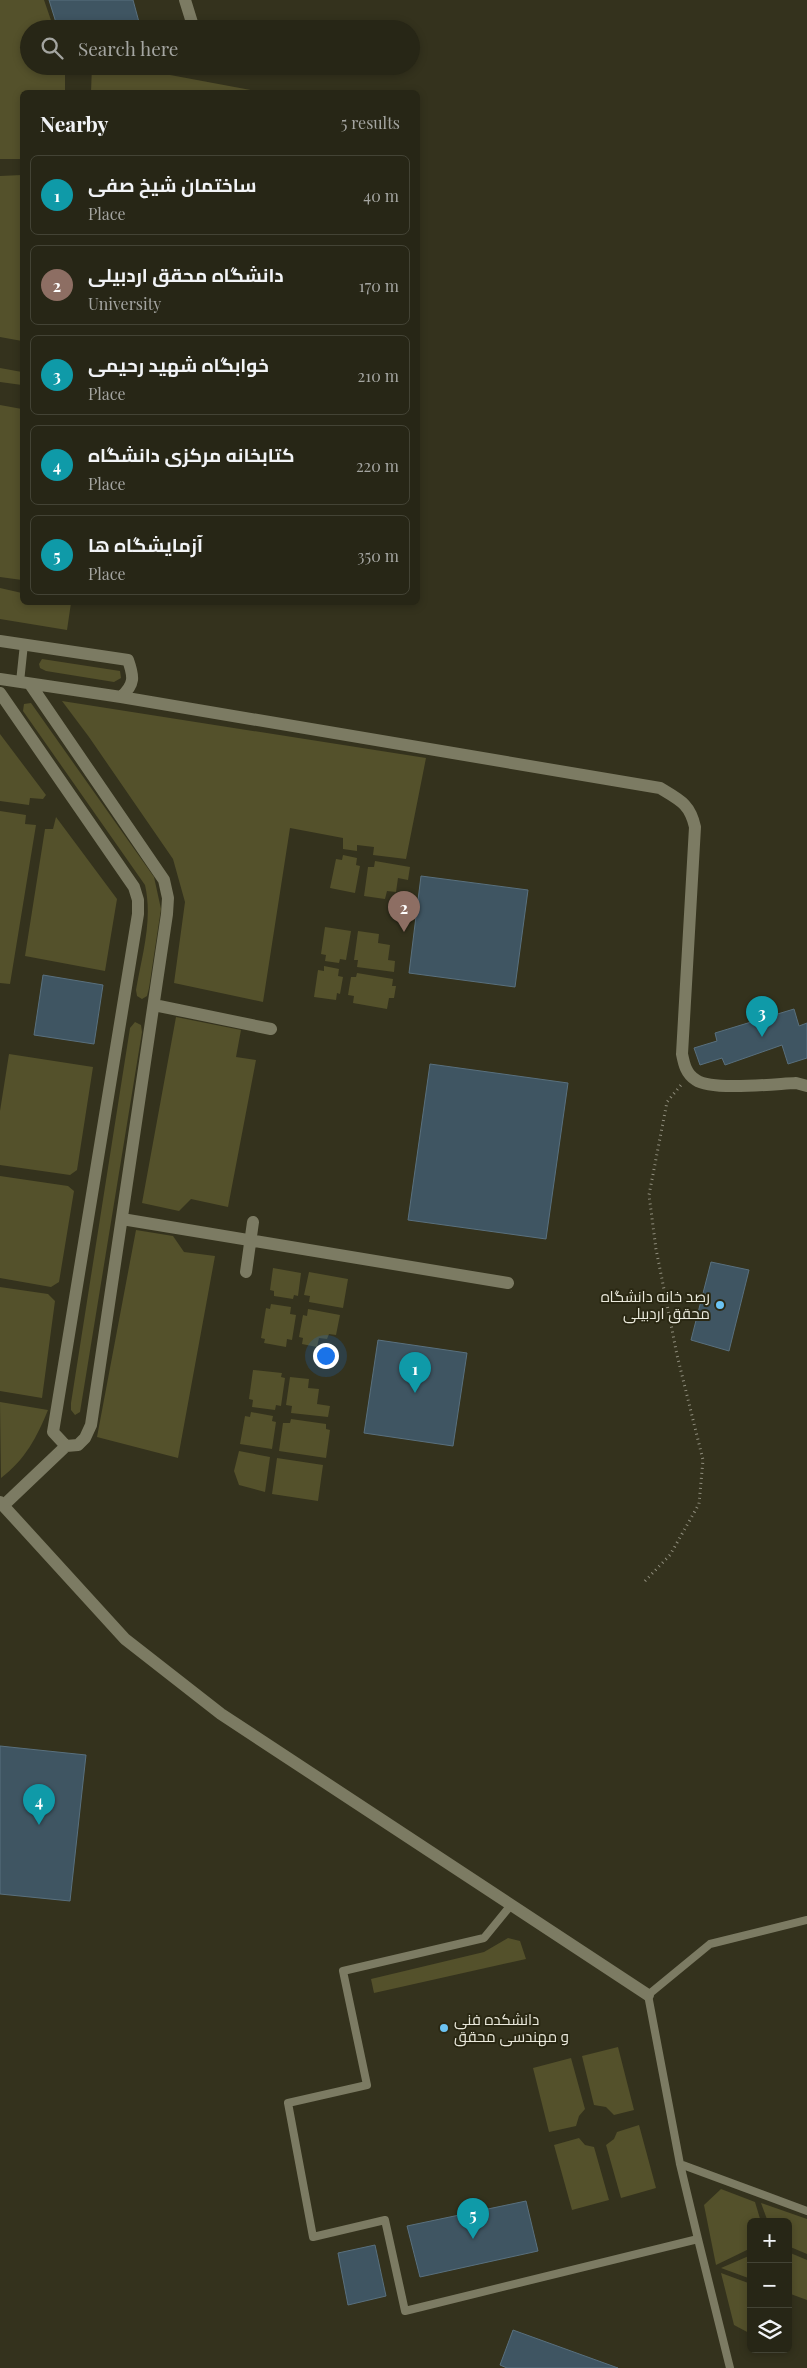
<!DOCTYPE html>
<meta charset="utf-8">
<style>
:root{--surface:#272616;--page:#333223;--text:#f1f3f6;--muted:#a4a5a1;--line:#434335;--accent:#0b8043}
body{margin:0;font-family:"Playfair Display",Cairo,serif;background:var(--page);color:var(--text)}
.controls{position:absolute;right:15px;bottom:15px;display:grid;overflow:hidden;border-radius:8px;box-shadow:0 2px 8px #0003}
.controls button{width:45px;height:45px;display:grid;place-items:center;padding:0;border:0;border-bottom:1px solid var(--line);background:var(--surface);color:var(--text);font:25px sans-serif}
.you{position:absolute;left:325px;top:1355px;width:18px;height:18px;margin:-12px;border:4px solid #fff;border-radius:50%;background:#1a73e8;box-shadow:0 0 0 8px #1a73e833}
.badge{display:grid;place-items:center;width:32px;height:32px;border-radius:50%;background:var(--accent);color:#fff;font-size:16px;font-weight:700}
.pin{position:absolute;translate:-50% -41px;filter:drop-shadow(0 1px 2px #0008)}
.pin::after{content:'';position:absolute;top:26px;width:18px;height:15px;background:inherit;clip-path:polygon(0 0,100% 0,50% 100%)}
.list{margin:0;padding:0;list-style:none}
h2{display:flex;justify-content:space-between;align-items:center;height:65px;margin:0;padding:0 20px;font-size:21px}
h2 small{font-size:16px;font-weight:400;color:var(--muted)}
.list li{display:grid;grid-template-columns:32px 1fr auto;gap:15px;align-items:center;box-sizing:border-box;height:80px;margin:0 10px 10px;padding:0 10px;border:1px solid var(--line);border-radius:8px}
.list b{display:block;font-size:19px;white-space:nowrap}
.list p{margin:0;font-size:16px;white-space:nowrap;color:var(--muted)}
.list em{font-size:16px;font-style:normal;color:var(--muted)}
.icon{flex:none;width:28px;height:28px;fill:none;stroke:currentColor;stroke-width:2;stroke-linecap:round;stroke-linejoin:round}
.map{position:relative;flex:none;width:807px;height:2368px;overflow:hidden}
.search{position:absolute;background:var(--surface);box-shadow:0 2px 8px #0003;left:20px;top:20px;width:400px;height:55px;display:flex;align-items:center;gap:12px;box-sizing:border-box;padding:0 18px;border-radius:28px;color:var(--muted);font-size:19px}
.panel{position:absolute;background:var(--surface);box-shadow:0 2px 8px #0003;left:20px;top:90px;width:400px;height:515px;border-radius:8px}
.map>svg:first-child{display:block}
.green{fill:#54512b}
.building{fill:#3f5562;stroke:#59707e}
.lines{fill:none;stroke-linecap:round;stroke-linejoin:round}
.path{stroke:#908e7d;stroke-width:3;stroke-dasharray:1 4;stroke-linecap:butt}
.lane{stroke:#7c7b63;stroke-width:8}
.street{stroke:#7c7b63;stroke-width:12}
.poi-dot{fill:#6cc3f2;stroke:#2a2813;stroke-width:2}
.labels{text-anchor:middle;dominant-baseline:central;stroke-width:4;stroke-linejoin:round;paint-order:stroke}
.poi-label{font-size:15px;fill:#ebeadd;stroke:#2a2813;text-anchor:end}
</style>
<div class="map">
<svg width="807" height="2368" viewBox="0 0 807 2368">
<rect width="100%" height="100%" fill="#34321d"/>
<path class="green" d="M0 0H44L54 29H29V66H65V92H22V159H0Z
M92 66H122L262 92H91Z
M22 175V341L0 337V176Z
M0 368 22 372V385L0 382Z
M0 405 22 409V580L0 577Z
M0 588 22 593V602L71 603 67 630 0 619Z
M42 659 120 671 121 678 114 682 46 671 40 668 39 664Z
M62 701 426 758 406 859 373 855 374 847 357 845V851L343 849V838L290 828 263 1002 174 983 185 902 173 859 89 737Z
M31 703 154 877 161 909 149 988 147 996 142 999 137 996 136 990C142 955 153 920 145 885L23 711 24 704Z
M0 734 46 795 43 799 30 798 29 805 0 801Z
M0 811 26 815 25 824 36 825 10 984 0 983Z
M56 817 117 899 105 971 25 956 45 829H53Z
M343 855 357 858 356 865 360 866 355 893 330 888 336 859 342 860Z
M375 861 410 867 408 880 398 878 396 892 387 891 385 899 364 896 368 867H374Z
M325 927 351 931 346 960 340 959 339 963 325 961 326 955 321 954Z
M358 931 379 934 378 943 390 945 388 960 395 961 394 972 357 967 358 960H354Z
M324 966 339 969 338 976 343 977 340 994 337 993 336 1000 314 997 318 970 324 971Z
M357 973 393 979 392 986H396L394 998H389L387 1009 353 1003 354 996 348 995 351 977H356Z
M176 1017 241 1030 236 1057 256 1060 228 1207 191 1199 179 1211 142 1203Z
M135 1022 141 1025 142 1032 80 1412 75 1415 71 1410V1403L130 1028Z
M9 1054 93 1067 77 1170 70 1175 0 1165V1111Z
M0 1176 68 1186 74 1191 59 1282 51 1287 0 1278Z
M136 1230 173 1236 184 1252 215 1256 178 1458 97 1437Z
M273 1268 301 1273 298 1296 294 1295 293 1299 274 1296V1291L270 1290Z
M309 1272 348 1279 343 1308 309 1302 310 1296 304 1295Z
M0 1287 48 1294 55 1301 42 1398 0 1391Z
M271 1304 291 1307 290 1314 296 1315 292 1340 287 1339 286 1347 264 1343 265 1339 261 1338 266 1308 270 1309Z
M308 1309 340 1315 336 1335 329 1334 327 1339 319 1338 317 1347 302 1344 303 1338 299 1337 303 1315 307 1316Z
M253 1370 282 1373 281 1377 285 1378 281 1406 276 1405 275 1410 252 1407 253 1400 249 1399Z
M290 1377 309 1379 308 1388 319 1389 317 1404 330 1406 328 1417 291 1413 292 1406 286 1405Z
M0 1402 48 1410C37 1437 25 1460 1 1478Z
M251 1412 273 1416 272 1421 276 1422 272 1449 240 1444 245 1416 250 1417Z
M291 1419 326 1424V1429L330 1430 326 1458 279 1451 283 1423H290Z
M239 1451 270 1457 265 1492 239 1485 234 1471Z
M277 1458 323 1465 318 1501 272 1494Z
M508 1938 520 1941 526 1959 374 1993 371 1979 484 1952Z
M618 2047 634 2110 614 2115 606 2107 594 2105 582 2056Z
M571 2058 585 2109 579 2116 576 2126 549 2132 533 2068Z
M639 2125 656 2188 621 2198 606 2145 614 2139 617 2132Z
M579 2138 585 2145 594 2147 609 2200 572 2210 554 2145Z
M721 2189 755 2202 761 2222H751V2248L716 2265 704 2205Z
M761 2203 807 2219V2254L788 2246V2222H768Z
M788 2252 807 2260V2300L788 2293Z
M751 2255V2279L721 2268Z
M721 2273 751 2284V2334L734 2325Z"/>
<path class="building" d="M49 0H133L139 22 115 29H58Z
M421 876 528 890 515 987 409 973Z
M43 975 103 985 94 1044 34 1035Z
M794 1009 799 1026 807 1023V1058L788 1064 782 1045 725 1065 722 1058 700 1065 694 1048 717 1041 715 1033Z
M430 1064 568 1083 546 1239 408 1220Z
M711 1262 749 1270 729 1351 691 1340Z
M378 1340 467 1353 453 1446 364 1433Z
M0 1746 86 1755 70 1901 0 1894Z
M526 2201 538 2251 420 2277 407 2226Z
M375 2245 386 2296 348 2305 338 2253Z
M513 2330 618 2368H507L500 2365Z"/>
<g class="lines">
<path class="path" d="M645 1581 670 1555 699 1504 703 1460 677 1355 656 1249 649 1195 667 1102 681 1085"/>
<path class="lane" d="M20 682 24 644
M511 1905 484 1938 343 1971 367 2085 288 2103 313 2237 385 2220 405 2311 698 2239 680 2164 648 1995 710 1944 807 1920
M680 2164 807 2211
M698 2239 730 2368"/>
<path class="street" d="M185 0 194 29
M207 66V68
M0 641 128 660C134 677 135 684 121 697
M0 679 121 697 660 788C680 800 690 804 695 827L682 1054C684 1064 686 1074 696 1080 712 1091 774 1084 796 1083L807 1086
M0 693 134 887 138 900V914L53 1432 66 1446 78 1445 85 1438 91 1425 167 914 168 898 164 880 30 684
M154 1005 271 1029
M122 1219 508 1283
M246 1272 253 1222
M0 1502 125 1639 221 1714 648 1995
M4 1505 66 1446"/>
</g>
<g class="poi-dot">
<circle cx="720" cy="1305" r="5"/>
<circle cx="444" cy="2028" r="5"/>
</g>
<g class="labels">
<g class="poi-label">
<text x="710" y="1296">رصد خانه دانشگاه<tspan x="710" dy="17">محقق اردبیلی</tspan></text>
<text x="454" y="2019" text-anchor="start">دانشکده فنی<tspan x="454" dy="17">و مهندسی محقق</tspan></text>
</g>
</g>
</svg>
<div class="controls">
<button>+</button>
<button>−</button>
<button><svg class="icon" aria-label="layers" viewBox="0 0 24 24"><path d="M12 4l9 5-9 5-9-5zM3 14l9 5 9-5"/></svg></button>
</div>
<div class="you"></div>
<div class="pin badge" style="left:415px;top:1393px;background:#0f9aa8">1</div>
<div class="pin badge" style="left:404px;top:932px;background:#8d6e63">2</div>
<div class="pin badge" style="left:762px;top:1037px;background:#0f9aa8">3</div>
<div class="pin badge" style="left:39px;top:1825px;background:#0f9aa8">4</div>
<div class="pin badge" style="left:473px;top:2239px;background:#0f9aa8">5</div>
<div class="search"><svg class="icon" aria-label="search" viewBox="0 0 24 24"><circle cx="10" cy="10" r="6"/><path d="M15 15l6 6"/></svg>Search here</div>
<section class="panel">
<h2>Nearby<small>5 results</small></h2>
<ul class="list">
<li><span class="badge" style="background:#0f9aa8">1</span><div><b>ساختمان شیخ صفی</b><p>Place</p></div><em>40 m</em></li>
<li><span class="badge" style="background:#8d6e63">2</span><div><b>دانشگاه محقق اردبیلی</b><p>University</p></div><em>170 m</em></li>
<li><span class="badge" style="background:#0f9aa8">3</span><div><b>خوابگاه شهید رحیمی</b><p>Place</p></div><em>210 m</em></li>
<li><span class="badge" style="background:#0f9aa8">4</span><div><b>کتابخانه مرکزی دانشگاه</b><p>Place</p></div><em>220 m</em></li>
<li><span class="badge" style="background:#0f9aa8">5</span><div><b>آزمایشگاه ها</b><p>Place</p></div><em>350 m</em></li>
</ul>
</section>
</div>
